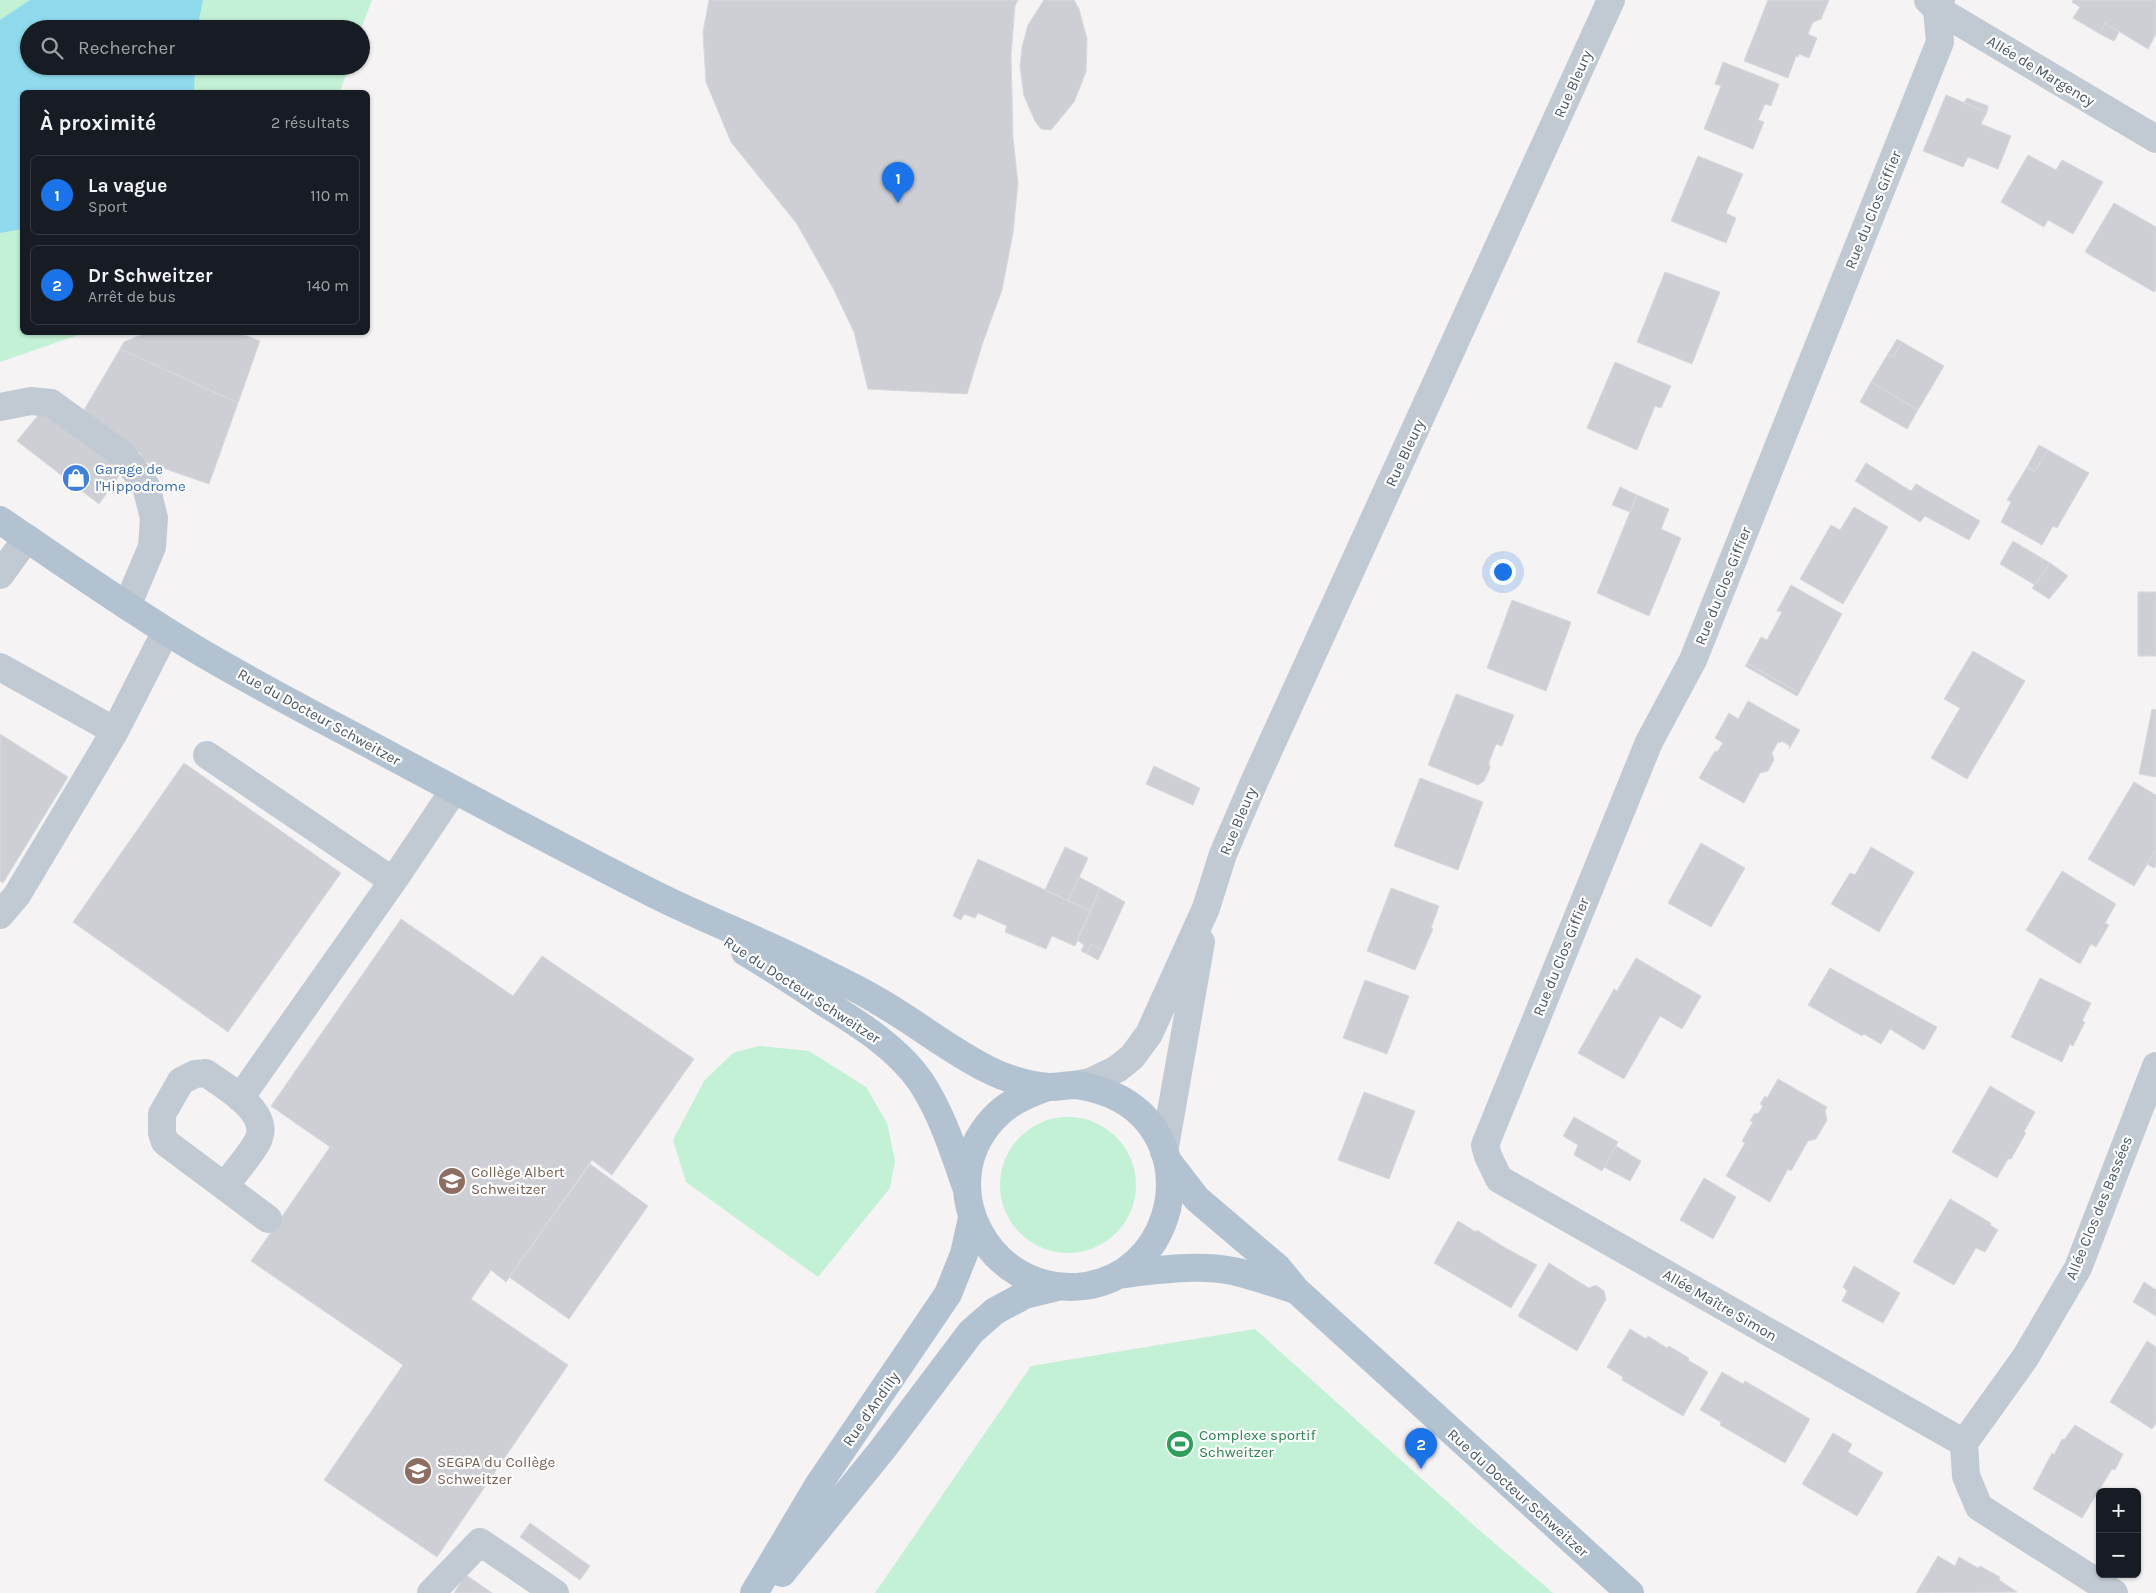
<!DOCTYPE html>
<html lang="fr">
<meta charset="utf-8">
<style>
:root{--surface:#171b24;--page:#242831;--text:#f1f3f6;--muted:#9ea1a6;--line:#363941;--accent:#1a73e8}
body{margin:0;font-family:Karla,sans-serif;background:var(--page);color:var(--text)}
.controls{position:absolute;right:15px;bottom:15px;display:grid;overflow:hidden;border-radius:8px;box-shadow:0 1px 4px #0004}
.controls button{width:45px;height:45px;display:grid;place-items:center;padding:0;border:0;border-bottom:1px solid var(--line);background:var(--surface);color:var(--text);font:25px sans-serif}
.you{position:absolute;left:1502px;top:571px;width:18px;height:18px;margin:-12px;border:4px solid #fff;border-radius:50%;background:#1a73e8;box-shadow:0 0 0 8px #1a73e833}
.badge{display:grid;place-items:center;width:32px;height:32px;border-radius:50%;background:var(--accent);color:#fff;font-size:16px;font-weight:700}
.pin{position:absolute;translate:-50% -41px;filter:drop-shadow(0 1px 2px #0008)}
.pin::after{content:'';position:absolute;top:26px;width:18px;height:15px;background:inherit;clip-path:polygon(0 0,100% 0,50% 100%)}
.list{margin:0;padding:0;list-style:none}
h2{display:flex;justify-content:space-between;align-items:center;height:65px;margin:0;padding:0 20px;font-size:21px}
h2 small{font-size:16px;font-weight:400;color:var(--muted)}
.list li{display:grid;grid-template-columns:32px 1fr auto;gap:15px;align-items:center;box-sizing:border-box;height:80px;margin:0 10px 10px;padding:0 10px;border:1px solid var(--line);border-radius:8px}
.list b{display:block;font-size:19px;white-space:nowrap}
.list p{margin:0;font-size:16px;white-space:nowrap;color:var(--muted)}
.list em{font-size:16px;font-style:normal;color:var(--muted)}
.icon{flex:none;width:28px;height:28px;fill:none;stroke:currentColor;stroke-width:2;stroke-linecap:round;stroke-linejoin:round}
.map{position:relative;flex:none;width:2156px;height:1593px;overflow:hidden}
.search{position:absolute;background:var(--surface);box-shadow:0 1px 4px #0004;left:20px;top:20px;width:350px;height:55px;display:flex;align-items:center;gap:12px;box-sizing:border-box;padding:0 18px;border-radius:28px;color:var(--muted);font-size:19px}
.panel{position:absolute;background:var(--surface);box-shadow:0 1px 4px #0004;left:20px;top:90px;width:350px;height:245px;border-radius:8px}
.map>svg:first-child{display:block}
.green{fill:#c3f1d5}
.water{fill:#90daee}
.building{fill:#cdcfd5;stroke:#d7d9de}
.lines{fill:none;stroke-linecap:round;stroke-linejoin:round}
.minor{stroke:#c1cad2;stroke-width:28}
.major{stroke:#b3c2d1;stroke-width:28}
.labels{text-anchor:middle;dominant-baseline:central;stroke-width:4.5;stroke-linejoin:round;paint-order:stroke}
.street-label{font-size:15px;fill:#4a5661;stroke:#fff}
.shop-label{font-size:15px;fill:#366cbe;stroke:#fff;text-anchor:start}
.education-label{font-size:15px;fill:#785e54;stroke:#fff;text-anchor:start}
.leisure-label{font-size:15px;fill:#27864d;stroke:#fff;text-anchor:start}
</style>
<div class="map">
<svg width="2156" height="1593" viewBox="0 0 2156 1593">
<rect width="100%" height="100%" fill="#f5f3f3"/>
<path class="green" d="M0 0H372L361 29H29V66H349L340 92H22V332L84 333 0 362Z
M759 1046 809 1051 866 1087 887 1123 895 1161 890 1188 818 1277 686 1182 673 1140 704 1081 733 1053Z
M1000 1185a68 68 0 1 1 136 0a68 68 0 1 1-136 0Z
M1255 1329 1471 1523 1553 1593H875L1031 1366Z"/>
<path class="water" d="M30 0H203L197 29H29V66H195L194 92H22V229L0 233V20Z"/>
<path class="building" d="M709 0H1018L1015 6 1011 55 1013 138 1018 183 1013 233 1002 290 983 342 967 394 868 389 854 332 833 288 797 224 731 142 706 82 703 32Z
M1044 0H1074L1079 9 1087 39 1086 72 1074 102 1051 130 1041 129 1035 121 1024 96 1020 67 1022 47 1028 25Z
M1768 0H1829L1821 19 1813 22 1808 34 1817 38 1809 58 1799 54 1798 57 1796 56 1788 78 1744 61Z
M2073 0H2156V34L2148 49 2105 23 2100 34 2073 18 2080 7 2072 2Z
M2105 23 2119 32 2114 41 2100 34Z
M1723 62 1779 84 1771 106 1765 104 1758 120 1764 122 1753 149 1704 129 1721 86 1715 84Z
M1946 95 1987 112 1981 124 2011 136 1998 169 1968 157 1963 167 1923 151Z
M1967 98 1988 106 1987 112 1964 103Z
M2028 155 2056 170 2062 160 2103 182 2073 234 2048 220 2044 227 2001 202Z
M1698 156 1743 174 1726 213 1736 218 1726 243 1671 221Z
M2114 203 2156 227V289L2154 292 2085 252Z
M1665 272 1720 292 1692 364 1637 342Z
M148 332H236L260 341 238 403 120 349 124 342Z
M1897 339 1902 342 1893 357 1888 354Z
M1902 342 1944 366 1918 410 1871 382 1888 354 1893 357Z
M120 349 238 403 209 484 140 460 141 454 84 410Z
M1615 362 1671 386 1661 408 1655 406 1637 450 1587 428Z
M1871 382 1918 410 1907 429 1860 402Z
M44 408 124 469 99 504 17 441Z
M2039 445 2048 450 2035 471 2027 467Z
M2048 450 2089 473 2057 528 2053 526 2042 545 2001 522 2011 502 2007 500 2027 467 2035 471Z
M1866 463 1911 491 1916 484 1980 521 1969 540 1925 516 1920 522 1855 481Z
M1620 487 1637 495 1630 512 1612 505Z
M1637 495 1669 509 1661 529 1681 538 1649 616 1597 593Z
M1854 507 1888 527 1843 604 1800 579 1831 525 1840 530Z
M2013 541 2050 563 2035 585 2000 564Z
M2050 563 2068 576 2049 599 2032 588Z
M1791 585 1842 614 1799 693 1747 663 1761 637 1767 640 1782 612 1777 611Z
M2138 592H2156V656H2138Z
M1512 600 1571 622 1546 691 1487 668Z
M1973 651 2025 681 1967 779 1931 758 1960 708 1944 699Z
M1747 663 1799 693 1797 696 1745 666Z
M1456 694 1514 715 1502 746 1496 744 1489 762 1490 768 1484 781 1478 785 1428 765Z
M1748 701 1800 730 1789 749 1790 746 1782 741 1780 743 1778 742 1772 753 1774 760 1768 771 1760 773 1744 803 1699 778 1715 751 1717 752 1723 743 1715 738 1729 713 1738 719Z
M2152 709 2156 710V777L2139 774Z
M0 734 68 777 3 883 0 881Z
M184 763 341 873 228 1032 73 922Z
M1154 766 1200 788 1193 805 1146 784Z
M1420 778 1483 802 1458 870 1394 846Z
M2134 782 2156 795V850L2134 886 2088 859Z
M1701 843 1745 868 1711 927 1668 903Z
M1065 847 1088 858 1068 901 1045 890Z
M1871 847 1914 872 1879 932 1831 904 1850 873 1855 875Z
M2156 850V865L2154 868 2147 864Z
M978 859 1091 911 1075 946 1052 936 1046 949 1005 932 1007 926 978 913 975 918 964 914 961 920 953 916Z
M2062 871 2116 904 2105 923 2109 925 2096 947 2091 944 2080 964 2026 930Z
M1079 877 1100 888 1091 911 1068 901Z
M1100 888 1125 902 1103 950 1091 944 1087 954 1081 951 1084 945 1077 940Z
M1391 888 1439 906 1431 928 1433 929 1415 970 1367 951Z
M401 919 513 996 542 956 694 1059 612 1175 592 1160 506 1282 491 1270 471 1299 568 1365 437 1557 324 1480 403 1365 251 1261 330 1147 271 1106Z
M1091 944 1103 950 1098 960 1087 954Z
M1636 958 1701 996 1682 1029 1660 1016 1624 1079 1578 1053 1614 989 1617 991Z
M1830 968 1937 1027 1924 1050 1890 1029 1881 1044 1864 1034 1862 1036 1808 1005Z
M2040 978 2091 1003 2082 1021 2085 1022 2073 1046 2070 1044 2062 1062 2011 1037Z
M1365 980 1409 996 1387 1054 1343 1038Z
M1778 1079 1827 1107 1825 1111 1827 1120 1816 1139 1808 1141 1791 1171 1788 1169 1770 1202 1726 1176 1745 1143 1742 1141 1753 1122 1750 1121 1755 1113 1758 1114 1763 1106 1760 1104 1765 1096 1767 1098Z
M1990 1086 2035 1112 2024 1132 2026 1133 2011 1159H2008L1997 1178 1952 1152Z
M1364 1092 1415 1111 1389 1179 1338 1160Z
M1574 1117 1618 1142 1602 1171 1574 1155 1578 1145 1563 1136Z
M1616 1146 1641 1161 1630 1181 1604 1167Z
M590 1164 648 1206 569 1319 509 1277Z
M1704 1178 1736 1197 1713 1239 1680 1220Z
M1950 1199 1991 1223 1990 1225 1998 1230 1985 1252 1976 1248 1954 1285 1913 1262Z
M1458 1221 1476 1232 1477 1230 1502 1246 1537 1265 1511 1308 1434 1263Z
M1549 1263 1589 1288 1596 1285 1604 1291 1606 1299 1577 1351 1518 1316Z
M1854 1266 1900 1293 1883 1323 1842 1301 1847 1291 1843 1287Z
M2144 1282 2156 1290V1316L2133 1302Z
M1630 1329 1646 1339 1648 1336 1667 1348 1669 1346 1689 1358 1688 1360 1708 1372 1683 1416 1622 1380 1623 1377 1607 1367Z
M2147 1341 2156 1347V1423L2152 1429 2110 1402Z
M1722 1372 1743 1384 1745 1381 1810 1419 1785 1463 1720 1425 1721 1422 1700 1410Z
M2075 1425 2123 1454 2115 1470 2112 1469 2082 1518 2033 1489 2052 1453 2054 1455 2062 1439 2064 1440Z
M1833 1433 1852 1444 1848 1452 1883 1473 1857 1516 1802 1484Z
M530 1523 590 1566 580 1580 520 1537Z
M1938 1556 1955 1566 1959 1557 1978 1568 1980 1566 2000 1577 1999 1580 2017 1592 1916 1593Z
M466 1575 492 1593H454Z"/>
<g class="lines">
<path class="minor" d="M1928 0 1937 9 2156 139
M1941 0 1937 9 1940 42 1693 660 1649 742 1485 1145 1488 1156 1499 1179 1964 1443
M0 407 31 401 51 403 123 455 146 486 154 518 152 547 127 606
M0 575 27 538
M0 667 115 731
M207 755 393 881
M0 915 17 895 115 731 166 631
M1073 1085 1090 1082 1117 1069 1132 1057 1149 1034 1206 908 1223 854 1255 780 1611 0
M240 1098 393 881 454 790
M1164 1152 1201 942
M225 1186C233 1174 255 1150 259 1138 269 1111 224 1086 206 1073L195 1074 181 1081 162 1114V1133L165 1142 268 1219
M1964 1443 2025 1358 2078 1268 2156 1066
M1964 1443 1966 1476 1979 1507 2114 1593
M431 1593 480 1542 555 1593"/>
<path class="major" d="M0 520C63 563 126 607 192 647 257 686 326 721 393 757 477 802 561 847 646 890 700 918 758 939 813 967 834 978 857 988 878 1001 915 1022 949 1050 987 1069 1004 1078 1029 1086 1049 1087 1058 1087 1067 1085 1076 1085 1100 1088 1125 1098 1142 1115 1198 1172 1165 1275 1085 1286 988 1299 926 1181 999 1113 1013 1100 1030 1093 1048 1087
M745 952C772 968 798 985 825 1003 859 1024 898 1048 921 1082 942 1114 954 1152 966 1187
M1167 1160 1197 1199 1278 1268 1296 1290 1630 1593
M1118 1275C1153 1270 1198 1264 1233 1271 1255 1276 1276 1284 1296 1290
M782 1573 882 1450 971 1332 995 1311 1025 1295 1058 1287
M754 1593 819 1484 948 1294 964 1254 972 1218"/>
</g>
<defs>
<symbol id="shop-disc" viewBox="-11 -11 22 22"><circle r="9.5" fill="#3f7fe0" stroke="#fff"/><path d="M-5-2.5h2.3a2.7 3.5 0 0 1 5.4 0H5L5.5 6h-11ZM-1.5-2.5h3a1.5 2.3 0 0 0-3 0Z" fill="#fff"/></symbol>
<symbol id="school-disc" viewBox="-11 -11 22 22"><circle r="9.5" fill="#8d6e63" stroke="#fff"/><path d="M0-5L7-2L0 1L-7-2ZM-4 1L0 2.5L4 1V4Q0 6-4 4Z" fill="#fff"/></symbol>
<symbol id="stadium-disc" viewBox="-11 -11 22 22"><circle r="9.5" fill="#2e9e5b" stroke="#fff"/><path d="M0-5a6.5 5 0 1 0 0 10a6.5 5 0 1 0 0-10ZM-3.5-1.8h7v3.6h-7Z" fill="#fff"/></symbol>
</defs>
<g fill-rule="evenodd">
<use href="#shop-disc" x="60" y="462" width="32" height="32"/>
<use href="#school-disc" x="436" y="1165" width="32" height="32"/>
<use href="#stadium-disc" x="1164" y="1428" width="32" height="32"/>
<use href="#school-disc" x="402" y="1455" width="32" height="32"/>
</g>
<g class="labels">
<g class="street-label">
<text transform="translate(2041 71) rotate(31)">Allée de Margency</text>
<text transform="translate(1573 84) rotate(-66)">Rue Bleury</text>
<text transform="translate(1873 210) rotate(-68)">Rue du Clos Giffier</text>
<text transform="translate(1405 453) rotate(-65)">Rue Bleury</text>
<text transform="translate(1723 586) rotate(-68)">Rue du Clos Giffier</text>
<text transform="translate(319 717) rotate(29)">Rue du Docteur Schweitzer</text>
<text transform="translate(1238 821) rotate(-67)">Rue Bleury</text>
<text transform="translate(1561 957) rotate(-68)">Rue du Clos Giffier</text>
<text transform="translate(802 990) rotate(33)">Rue du Docteur Schweitzer</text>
<text transform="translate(2099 1208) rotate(-68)">Allée Clos des Bassées</text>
<text transform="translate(1720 1305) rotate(30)">Allée Maître Simon</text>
<text transform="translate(871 1409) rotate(-55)">Rue d'Andilly</text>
<text transform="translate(1518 1493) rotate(42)">Rue du Docteur Schweitzer</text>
</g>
<g class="shop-label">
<text x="95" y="469">Garage de<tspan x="95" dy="17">l'Hippodrome</tspan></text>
</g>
<g class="education-label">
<text x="471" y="1172">Collège Albert<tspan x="471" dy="17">Schweitzer</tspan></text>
<text x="437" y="1462">SEGPA du Collège<tspan x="437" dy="17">Schweitzer</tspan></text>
</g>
<g class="leisure-label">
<text x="1199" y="1435">Complexe sportif<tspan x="1199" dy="17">Schweitzer</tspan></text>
</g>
</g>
</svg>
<div class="controls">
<button>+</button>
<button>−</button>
</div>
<div class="you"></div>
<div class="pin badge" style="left:898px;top:203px">1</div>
<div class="pin badge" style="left:1421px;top:1469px">2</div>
<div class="search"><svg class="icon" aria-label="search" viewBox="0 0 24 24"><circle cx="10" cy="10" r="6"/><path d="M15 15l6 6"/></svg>Rechercher</div>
<section class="panel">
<h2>À proximité<small>2 résultats</small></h2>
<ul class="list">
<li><span class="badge">1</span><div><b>La vague</b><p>Sport</p></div><em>110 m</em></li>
<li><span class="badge">2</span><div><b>Dr Schweitzer</b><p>Arrêt de bus</p></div><em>140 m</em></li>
</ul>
</section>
</div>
